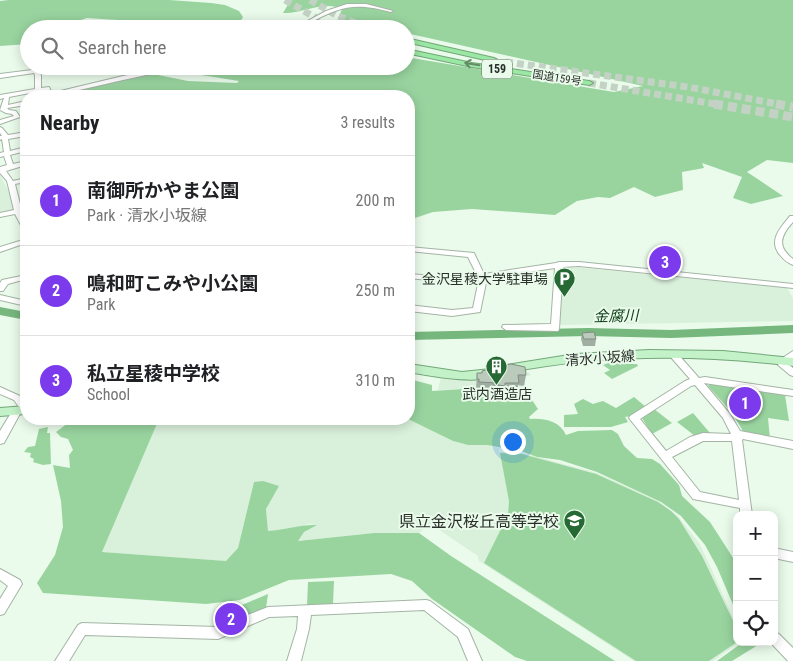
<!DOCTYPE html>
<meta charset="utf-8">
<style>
:root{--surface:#fff;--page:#f2f2f2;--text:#202124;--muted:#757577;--line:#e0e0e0;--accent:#7c3aed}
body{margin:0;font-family:"Roboto Condensed","Noto Sans JP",sans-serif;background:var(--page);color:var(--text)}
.controls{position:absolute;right:15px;bottom:15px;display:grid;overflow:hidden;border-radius:10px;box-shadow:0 2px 12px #0003}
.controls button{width:45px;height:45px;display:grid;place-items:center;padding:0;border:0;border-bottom:1px solid var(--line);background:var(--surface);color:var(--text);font:25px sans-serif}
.you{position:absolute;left:512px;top:441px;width:18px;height:18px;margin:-12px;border:4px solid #fff;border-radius:50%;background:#1a73e8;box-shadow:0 0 0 8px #1a73e833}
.badge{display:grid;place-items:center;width:32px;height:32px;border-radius:50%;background:var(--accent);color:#fff;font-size:16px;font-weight:700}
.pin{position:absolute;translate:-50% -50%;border:2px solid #fff;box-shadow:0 1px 5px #0006}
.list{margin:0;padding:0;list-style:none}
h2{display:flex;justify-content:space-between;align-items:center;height:65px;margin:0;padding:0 20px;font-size:21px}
h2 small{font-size:16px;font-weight:400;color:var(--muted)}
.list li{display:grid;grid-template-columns:32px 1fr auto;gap:15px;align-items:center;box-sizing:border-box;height:90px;padding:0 20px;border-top:1px solid var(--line)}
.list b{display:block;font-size:19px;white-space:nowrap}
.list p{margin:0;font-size:16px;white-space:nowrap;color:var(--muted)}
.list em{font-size:16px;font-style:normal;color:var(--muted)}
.icon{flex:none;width:28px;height:28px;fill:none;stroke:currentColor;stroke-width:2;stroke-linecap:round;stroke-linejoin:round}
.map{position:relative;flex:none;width:793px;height:661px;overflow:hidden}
.search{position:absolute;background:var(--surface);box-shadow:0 2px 12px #0003;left:20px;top:20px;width:395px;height:55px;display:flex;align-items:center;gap:12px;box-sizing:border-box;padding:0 18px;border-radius:28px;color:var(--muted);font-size:19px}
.panel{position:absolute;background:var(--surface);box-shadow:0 2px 12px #0003;left:20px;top:90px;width:395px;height:335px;border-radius:20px}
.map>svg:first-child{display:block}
.built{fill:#d9f0db}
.green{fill:#99d49f}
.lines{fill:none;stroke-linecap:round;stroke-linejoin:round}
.river{fill:#76b77e;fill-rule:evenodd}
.highway-tunnel-far1{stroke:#c3d2c4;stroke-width:7;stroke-dasharray:7 4;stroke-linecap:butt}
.highway-tunnel{stroke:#c3d2c4;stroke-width:9;stroke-dasharray:9 5;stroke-linecap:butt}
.minor-casing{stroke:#a4b4a5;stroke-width:2}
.major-casing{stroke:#73a779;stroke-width:2}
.highway-casing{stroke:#73a779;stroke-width:2}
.minor{fill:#fff;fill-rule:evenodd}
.major{fill:#c3f1c8;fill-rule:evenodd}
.highway{fill:#9be8a4;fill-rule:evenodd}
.wall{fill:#a0aea1}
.building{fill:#bacabb;stroke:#828d83}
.oneway{stroke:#628c66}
.labels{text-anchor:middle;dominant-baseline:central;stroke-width:4;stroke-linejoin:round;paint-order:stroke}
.far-street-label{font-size:11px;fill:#292f29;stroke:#eafbeb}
.shield{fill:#eafbeb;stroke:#636c63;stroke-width:1}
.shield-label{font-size:12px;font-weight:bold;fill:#292f29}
.poi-label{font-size:14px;fill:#292f29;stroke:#eafbeb;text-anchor:end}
.street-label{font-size:14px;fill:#292f29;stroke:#eafbeb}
.water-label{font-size:15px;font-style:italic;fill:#0d3d18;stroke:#eafbeb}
.near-poi-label{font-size:16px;fill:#292f29;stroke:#eafbeb;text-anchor:end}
</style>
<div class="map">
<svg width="793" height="661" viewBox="0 0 793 661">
<rect width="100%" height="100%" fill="#eafbeb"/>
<path class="built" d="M0 175 11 196 14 211 0 214Z
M566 268H584L787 288 793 298V321L558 325 563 269Z
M525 369 531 375 524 377 525 386 523 388 525 395 506 394 505 397H494L463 389 438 390 441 377Z
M159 419H408L453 441 468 445H487L499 448V452L522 453 597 473 658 501 677 515 699 543 711 568 737 626V642H740L713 661H634L479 561 478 556 435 527 428 526 419 533H374L297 541 304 532 316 525 309 524 287 530 268 531 266 509 279 486 254 482 238 548 226 561 102 552Z"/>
<path class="green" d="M9 0H169L211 3 225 5 239 11 243 17 240 22 229 29H119L122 24 118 20 87 18 53 29H29V44L0 46V1Z
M287 0H793V163L767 160 747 172 783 196 751 204 733 198 742 177 702 163 704 168 682 172 683 190 655 197 634 187 610 198 598 197 577 201 555 215 472 209 433 212 409 220V96H51L153 74 188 81 237 83 239 81 201 75 195 67 198 66H406V57L614 92 643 86 406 33V29C383 29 359 31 338 19L342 9C324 0 302 14 283 13L289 3Z
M616 360H626L628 364H637L638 366 612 379 604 373 610 370 603 365Z
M409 379 432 385V391L463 389 494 397H505V394C524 394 528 392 538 409L529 417 530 419C544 418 560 421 566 435L578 431 612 430 618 434 624 446 637 458 652 459 660 464 679 485 682 496 710 522 737 564V614L717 567 705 545 681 516 661 502 597 472 560 460 537 457 521 451 487 445H468L453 441 408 419Z
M711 383 785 395 789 421 768 418 770 439 744 433 733 414 708 386Z
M634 397 646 407 631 416 625 417 628 422 611 427H564V415L578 414 574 404 583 399 593 404 603 401 616 408Z
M654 409 672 423 652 434 642 418Z
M693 413 710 433 695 436 677 422Z
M82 419H159L102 552 226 561 238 548 254 482 263 481 279 486 266 509 268 531C284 530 302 524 317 525L304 532 298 541 374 533H419L451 556 615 661H527L515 657 432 599 412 581 391 574 289 580 240 600 206 604 43 593 37 583 55 555 63 527 61 501 53 465 70 468 69 455 73 450 68 439 61 437 56 432 68 423Z
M48 427 47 433H50L51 464 43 465 33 462 34 459 30 457 31 453 24 452 28 447 35 446 39 429Z
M500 453 522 454 596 474 658 502 671 511 679 519 702 556 737 629V642L709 661H636L484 563 508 515 509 501Z
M334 581 333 604 307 605 308 582Z
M268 594 266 608 218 630 226 604 242 605Z
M743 642H757L758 645 732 661H717Z"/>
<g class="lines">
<path class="river" d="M0 307 26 312V320L0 315Z
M793 325V333L671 338 588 336 409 340V332L588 328 671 330Z"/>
<path class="highway-tunnel-far1" d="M285 0 323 22
M310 0 336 15 370 29
M506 62 688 87 783 105
M589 83 721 105"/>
<path class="highway-tunnel" d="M714 104 793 117
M776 104 793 107"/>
<defs>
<path id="minor" d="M347 4H366L393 11 391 12C356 3 342 5 310 23L323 29H316L304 23 326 11Z
M64 66H80L39 73 41 75V88L49 87 52 93 123 76 176 66H188L123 80 53 96H44L47 94 45 90 41 91 43 96H37L35 92 9 97 8 105 26 101V105L7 108 9 110 16 111 20 117 0 124V120L14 116 12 114 6 113 0 110 4 98 0 99V95L35 89V75L34 73 0 78V74Z
M0 127 2 128 8 135 26 132V136L8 139 10 151 26 147V151L10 155 13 164 26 161V165L6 171 13 181 26 178V182L15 184 21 208 26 207V211L22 212 26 222V229H23L15 214 0 217V213L14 210 9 189 7 181 0 173V167L7 165 4 156 0 157V153L4 152 2 139 0 140V136H2L0 133Z
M790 216H793V222C780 236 777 247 793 259V265C788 263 784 260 780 255 768 241 780 228 790 216Z
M26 239V243L0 252V247Z
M409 247 474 253 484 274 556 263 559 262H579L793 284V288L579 266 563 267 559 329 558 331 506 330 502 327 503 325 551 324 555 268 487 278 480 312 452 316 409 311V305L452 310 473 308 479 279 447 282 409 278V274L447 277 477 275 468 257 409 251Z
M26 275V279L8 284 3 291H0V283L2 280Z
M0 295 26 301V306L0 300Z
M793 351V359L788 364 793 368V376L790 375 778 365 781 359Z
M674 352 677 353 699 378 705 377 793 390V396L704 383 730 414 740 431 793 441V449L743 439 742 440 752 515H740V508L693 499 629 418 630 416 685 381 690 379 669 355ZM695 385 723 418 731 434 703 433 690 437 666 451 640 419 691 386ZM703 441H732L739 500 700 492 672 457Z
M0 387 20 396 26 403V412L22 410 4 443 0 444V431L14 408 19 407 14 400 0 394Z
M774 548 793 552V562L774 558Z
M0 569 20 580 22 584 4 614 0 615V599L8 586 0 580Z
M426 600 430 601 468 629 482 661H468L458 637 424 610 311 615 309 629 301 661H287L297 629 298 616 269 617 218 639 85 635 69 661H55L78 625 82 623 218 627 268 607Z
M774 632 779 634 793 648V661H788L770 642H774Z"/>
<path id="major" d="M649 350 723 351 793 358V366C697 354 601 354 506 373L500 369 506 365 575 354Z
M409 364 462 372 491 369 497 373C486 387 426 375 409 372Z
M26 406V414L0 416V408Z"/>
<path id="highway" d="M321 21H325L342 29H333L321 23Z
M406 38 494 58 498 60 494 62 406 42Z
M406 49 472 63 589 81 593 83 589 85 472 67 406 53Z"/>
</defs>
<use href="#minor" class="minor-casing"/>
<use href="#major" class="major-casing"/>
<use href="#highway" class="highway-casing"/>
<use href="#minor" class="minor"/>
<use href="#major" class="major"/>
<use href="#highway" class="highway"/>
</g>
<path class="wall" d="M582 333 596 339 595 346H583L581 339Z
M477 373 526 375 524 386 518 385 517 394 504 393V396L497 395V393L478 392V390H476Z"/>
<path class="building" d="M594 332 596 339H584L582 333Z
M511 364 525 367 526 375H518L519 383H505V386L498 385V383L479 382V379H477V373H482V371L490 369H507V365Z"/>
<defs><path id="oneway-shaft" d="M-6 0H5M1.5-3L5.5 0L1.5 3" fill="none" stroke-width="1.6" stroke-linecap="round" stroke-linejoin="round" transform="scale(1.25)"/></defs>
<use class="oneway" href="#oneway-shaft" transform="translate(472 64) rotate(-170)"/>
<defs>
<symbol id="parking-pin" viewBox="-11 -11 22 30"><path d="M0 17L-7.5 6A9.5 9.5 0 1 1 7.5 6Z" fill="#276934" stroke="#eafbeb"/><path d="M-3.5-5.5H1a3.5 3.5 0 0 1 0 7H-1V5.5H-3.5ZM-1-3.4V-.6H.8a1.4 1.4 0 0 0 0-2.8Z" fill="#fff"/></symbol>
<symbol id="building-pin" viewBox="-11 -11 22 30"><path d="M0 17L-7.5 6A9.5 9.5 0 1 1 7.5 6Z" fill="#276934" stroke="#eafbeb"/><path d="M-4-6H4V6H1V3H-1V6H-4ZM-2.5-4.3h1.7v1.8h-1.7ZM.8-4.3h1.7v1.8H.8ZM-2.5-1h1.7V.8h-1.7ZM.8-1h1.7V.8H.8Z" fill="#fff"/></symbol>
<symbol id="school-pin" viewBox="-11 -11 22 30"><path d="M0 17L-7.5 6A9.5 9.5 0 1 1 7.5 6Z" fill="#276934" stroke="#eafbeb"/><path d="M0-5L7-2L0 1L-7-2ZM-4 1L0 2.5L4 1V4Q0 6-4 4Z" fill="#fff"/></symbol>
</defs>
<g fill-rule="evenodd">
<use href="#parking-pin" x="552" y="266" width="25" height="34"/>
<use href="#building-pin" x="484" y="354" width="25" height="34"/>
<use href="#school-pin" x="562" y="508" width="25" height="34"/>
</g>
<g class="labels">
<g class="far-street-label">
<text transform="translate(557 78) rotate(9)">国道159号</text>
</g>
<rect class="shield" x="482" y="59.5" width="30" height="19" rx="4"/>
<g class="shield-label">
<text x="497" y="69">159</text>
</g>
<g class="poi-label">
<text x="548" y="279">金沢星稜大学駐車場</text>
<text x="497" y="394" text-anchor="middle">武内酒造店</text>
</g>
<g class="street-label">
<text transform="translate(600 358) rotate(-4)">清水小坂線</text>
</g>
<g class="water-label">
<text transform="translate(616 316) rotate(-1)">金腐川</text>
</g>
<g class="near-poi-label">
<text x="559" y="521">県立金沢桜丘高等学校</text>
</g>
</g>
</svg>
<div class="controls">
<button>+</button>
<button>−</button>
<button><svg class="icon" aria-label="locate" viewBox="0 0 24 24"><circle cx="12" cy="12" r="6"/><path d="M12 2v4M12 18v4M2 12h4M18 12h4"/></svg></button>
</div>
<div class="you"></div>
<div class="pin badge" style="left:745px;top:403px">1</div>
<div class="pin badge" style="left:231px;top:619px">2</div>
<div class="pin badge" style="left:665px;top:262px">3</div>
<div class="search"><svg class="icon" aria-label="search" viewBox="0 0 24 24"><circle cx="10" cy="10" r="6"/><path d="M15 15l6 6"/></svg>Search here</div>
<section class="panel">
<h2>Nearby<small>3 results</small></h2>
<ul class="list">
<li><span class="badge">1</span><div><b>南御所かやま公園</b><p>Park · 清水小坂線</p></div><em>200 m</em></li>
<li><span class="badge">2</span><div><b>鳴和町こみや小公園</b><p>Park</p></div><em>250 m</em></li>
<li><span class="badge">3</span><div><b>私立星稜中学校</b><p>School</p></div><em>310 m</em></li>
</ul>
</section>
</div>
